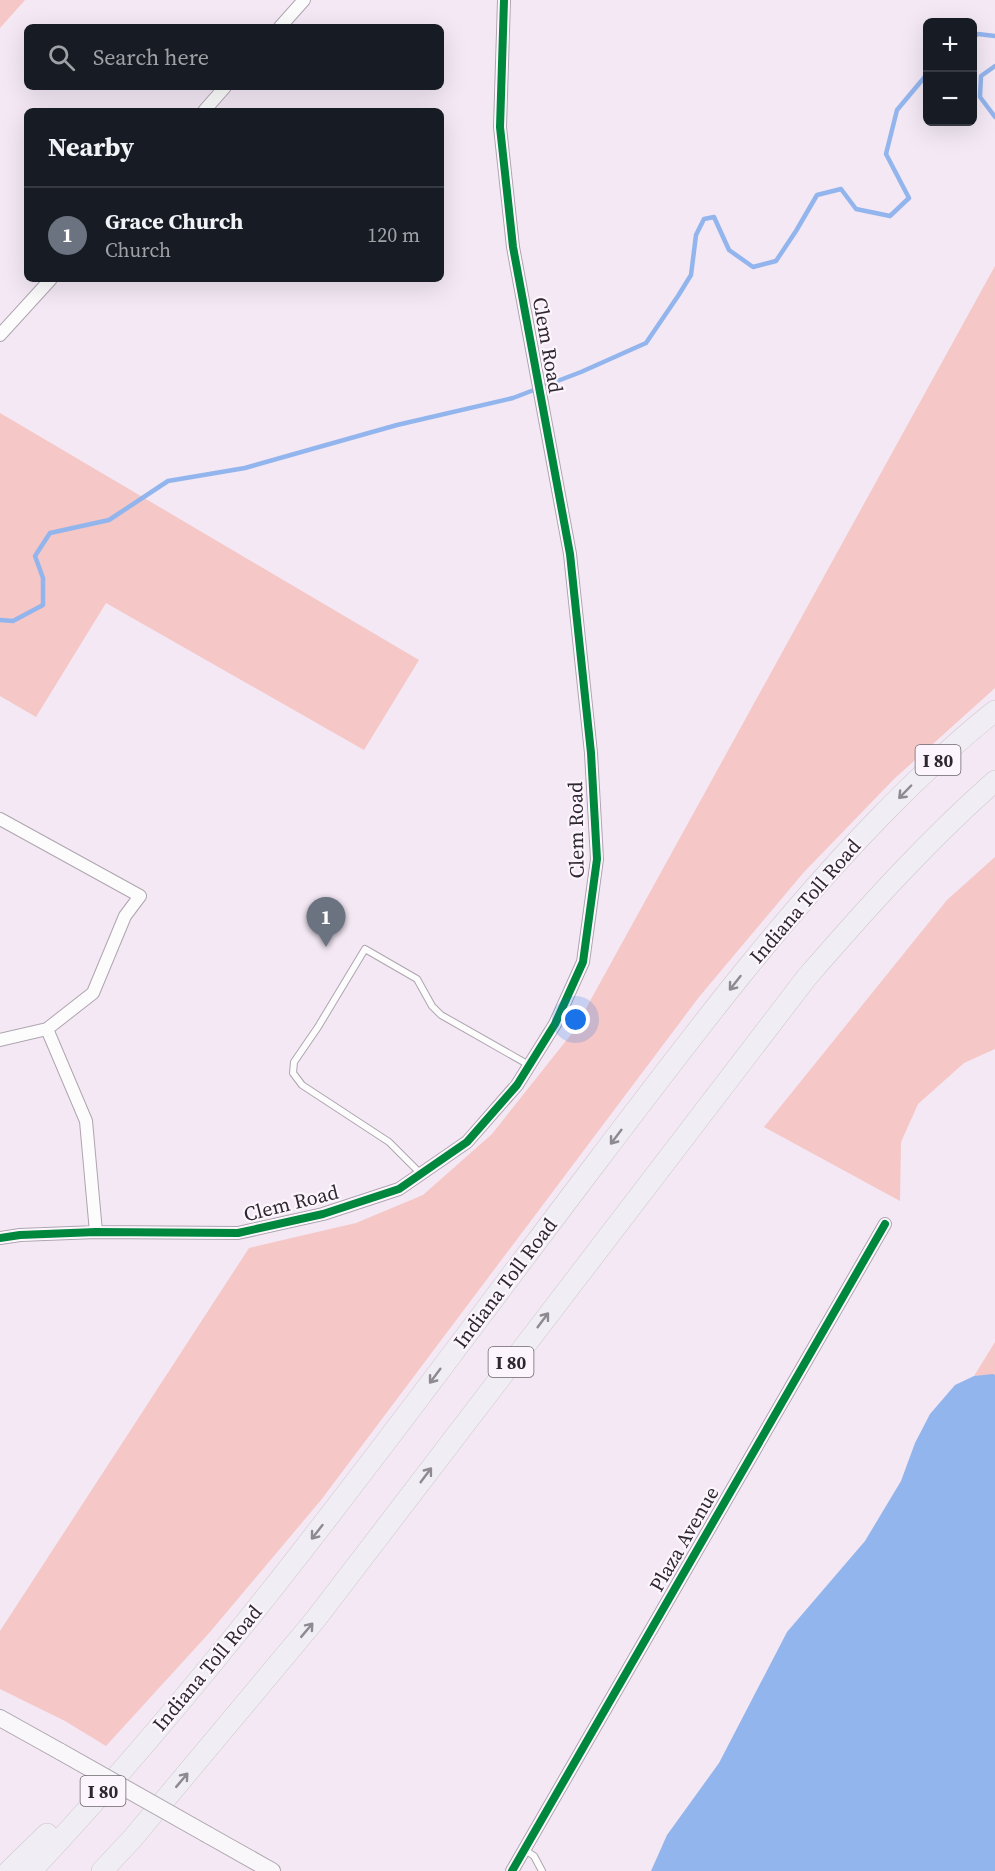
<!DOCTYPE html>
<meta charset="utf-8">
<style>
:root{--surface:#171b24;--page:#242831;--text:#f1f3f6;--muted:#9ea1a6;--line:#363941;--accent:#7c3aed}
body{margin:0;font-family:"Source Serif 4",serif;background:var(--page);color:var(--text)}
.controls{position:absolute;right:18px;top:18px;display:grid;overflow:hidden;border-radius:9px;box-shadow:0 6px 24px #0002}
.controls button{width:54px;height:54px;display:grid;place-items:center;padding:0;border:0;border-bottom:2px solid var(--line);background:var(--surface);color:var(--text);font:30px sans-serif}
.you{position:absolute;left:576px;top:1020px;width:21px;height:21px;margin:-15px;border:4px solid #fff;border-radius:50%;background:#1a73e8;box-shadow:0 0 0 9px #1a73e833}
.badge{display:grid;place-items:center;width:39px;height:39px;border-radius:50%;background:var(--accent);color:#fff;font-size:20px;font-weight:700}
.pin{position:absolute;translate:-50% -50px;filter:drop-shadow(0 2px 3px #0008)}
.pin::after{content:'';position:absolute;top:32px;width:21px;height:18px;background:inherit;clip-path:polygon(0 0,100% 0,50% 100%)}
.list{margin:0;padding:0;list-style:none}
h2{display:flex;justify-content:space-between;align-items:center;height:78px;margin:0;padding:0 24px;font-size:26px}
h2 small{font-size:20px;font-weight:400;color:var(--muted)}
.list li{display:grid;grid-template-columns:39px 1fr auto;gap:18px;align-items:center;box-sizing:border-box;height:96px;padding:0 24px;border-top:2px solid var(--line)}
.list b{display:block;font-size:22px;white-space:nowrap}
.list p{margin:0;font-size:20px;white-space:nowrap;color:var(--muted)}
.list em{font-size:20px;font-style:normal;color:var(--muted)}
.icon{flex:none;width:33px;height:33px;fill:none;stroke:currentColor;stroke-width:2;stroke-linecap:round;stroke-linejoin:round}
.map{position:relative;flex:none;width:995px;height:1871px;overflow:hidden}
.search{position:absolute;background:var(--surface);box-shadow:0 6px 24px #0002;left:24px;top:24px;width:420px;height:66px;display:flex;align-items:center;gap:15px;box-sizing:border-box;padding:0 21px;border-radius:9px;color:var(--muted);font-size:22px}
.panel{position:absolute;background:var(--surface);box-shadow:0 6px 24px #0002;left:24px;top:108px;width:420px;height:174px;border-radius:9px}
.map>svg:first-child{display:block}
.green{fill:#f5c7c6}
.water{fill:#93b5ed}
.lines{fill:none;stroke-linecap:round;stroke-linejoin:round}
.stream{stroke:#93b5ed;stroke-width:4.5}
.lane-casing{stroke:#aea5af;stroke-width:8}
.street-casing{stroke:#aea5af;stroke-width:14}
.secondary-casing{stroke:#aea5af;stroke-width:18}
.highway-casing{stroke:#cdc8cd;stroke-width:22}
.lane{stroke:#fdfcfd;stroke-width:6}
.street{stroke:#fdfcfd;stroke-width:12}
.secondary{stroke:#f9f7fa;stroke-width:16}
.highway{stroke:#f0eef4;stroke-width:21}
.secondary-bridge-casing{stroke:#aea5af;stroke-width:18;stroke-linecap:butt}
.secondary-bridge{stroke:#f9f7fa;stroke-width:16}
.cycleway-casing{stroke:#fdf5fe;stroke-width:11}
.cycleway{stroke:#00873e;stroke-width:8}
.oneway{stroke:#8f8a92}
.labels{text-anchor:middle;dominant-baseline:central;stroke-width:4.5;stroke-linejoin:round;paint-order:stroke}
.shield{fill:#fdf5fe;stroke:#6c656d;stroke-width:1.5}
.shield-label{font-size:18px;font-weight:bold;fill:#2e272f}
.street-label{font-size:20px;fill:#2e272f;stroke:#fdf5fe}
</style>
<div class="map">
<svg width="995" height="1871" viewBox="0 0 995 1871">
<rect width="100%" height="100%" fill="#f3e8f4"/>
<path class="green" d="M0 0H25L0 28Z
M995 266V688L894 779 804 872 699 997 321 1500 210 1632 106 1746 65 1721 0 1689V1631L249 1248 356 1223 423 1195 492 1134 573 1032Z
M0 413 419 660 364 750 106 603 36 717 0 696Z
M995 857V1049L964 1063 918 1104 901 1142 900 1201 764 1127 947 900Z
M995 1342V1375L974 1376Z"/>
<path class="water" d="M993 1374 995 1375V1871H651L667 1835 719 1763 787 1632 865 1541 901 1481 915 1443 930 1414 955 1385 974 1376Z"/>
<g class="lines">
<path class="stream" d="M972 38 978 34 995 36
M995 66 981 76 980 97 995 117
M0 620 13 621 43 605V578L35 556 50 533 109 520 168 481 245 468 397 425 513 398 581 372 646 343 678 296 691 275 696 235 704 219 714 217 729 250 753 267 776 261 796 231 817 195 841 189 856 209 890 216 909 198 886 154 897 110 928 73"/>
<defs>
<path id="lane" d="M421 1174 389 1142 302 1085 293 1073 294 1062 318 1027 365 949 417 979 432 1006 441 1015 529 1065
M525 1850 534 1856 542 1871"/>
<path id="street" d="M280 27 304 0
M204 111 225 87
M0 335 51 279
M0 819 140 896 125 916 93 993 47 1029 0 1040
M47 1029 86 1121 96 1232
M0 1238 20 1235 96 1232 238 1233 323 1214 399 1189 467 1142 517 1085 555 1024 583 962 597 859 591 753 570 554 513 247 500 127 504 0
M512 1871 885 1224"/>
<path id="secondary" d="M0 1718 61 1752
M208 1835 272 1871"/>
<path id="highway" d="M9 1871 47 1834
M31 1871C239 1650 415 1401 599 1159 688 1042 776 924 878 819 915 781 953 744 995 711
M102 1871 132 1839 315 1620 807 977C867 908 927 841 995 781"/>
</defs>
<use href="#lane" class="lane-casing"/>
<use href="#street" class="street-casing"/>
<use href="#secondary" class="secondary-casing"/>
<use href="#highway" class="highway-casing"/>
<use href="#lane" class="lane"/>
<use href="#street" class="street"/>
<use href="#secondary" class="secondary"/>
<use href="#highway" class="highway"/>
<defs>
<path id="secondary-bridge" d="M61 1752 208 1835"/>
</defs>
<use href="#secondary-bridge" class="secondary-bridge-casing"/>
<use href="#secondary-bridge" class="secondary-bridge"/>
<defs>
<path id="cycleway" d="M0 1238 20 1235 96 1232 238 1233 323 1214 399 1189 467 1142 517 1085 555 1024 583 962 597 859 591 753 570 554 513 247 500 127 504 0
M512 1871 885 1224"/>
</defs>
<use href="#cycleway" class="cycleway-casing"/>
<use href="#cycleway" class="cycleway"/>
</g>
<defs><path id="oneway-shaft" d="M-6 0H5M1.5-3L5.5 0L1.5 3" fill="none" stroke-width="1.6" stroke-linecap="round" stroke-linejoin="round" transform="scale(1.5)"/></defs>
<g class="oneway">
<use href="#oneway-shaft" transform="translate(905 792) rotate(134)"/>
<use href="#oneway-shaft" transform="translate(735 983) rotate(128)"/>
<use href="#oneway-shaft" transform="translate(616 1137) rotate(127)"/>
<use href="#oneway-shaft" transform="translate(543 1320) rotate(-53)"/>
<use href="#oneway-shaft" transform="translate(435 1376) rotate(127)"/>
<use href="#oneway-shaft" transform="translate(426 1475) rotate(-53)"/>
<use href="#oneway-shaft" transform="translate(317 1532) rotate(128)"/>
<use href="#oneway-shaft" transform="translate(307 1630) rotate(-50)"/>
<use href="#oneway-shaft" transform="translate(182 1780) rotate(-50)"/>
</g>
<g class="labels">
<g class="shield">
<rect x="915.5" y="745" width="45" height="30" rx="4.5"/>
<rect x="488.5" y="1347" width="45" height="30" rx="4.5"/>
<rect x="80.5" y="1776" width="45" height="30" rx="4.5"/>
</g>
<g class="shield-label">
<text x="938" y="760">I 80</text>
<text x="511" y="1362">I 80</text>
<text x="103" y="1791">I 80</text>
</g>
<g class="street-label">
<text transform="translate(548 345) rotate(80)">Clem Road</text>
<text transform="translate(576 830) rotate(-91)">Clem Road</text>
<text transform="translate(805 901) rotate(-49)">Indiana Toll Road</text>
<text transform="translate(291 1203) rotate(-14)">Clem Road</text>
<text transform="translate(505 1283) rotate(-53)">Indiana Toll Road</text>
<text transform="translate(684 1539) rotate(-60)">Plaza Avenue</text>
<text transform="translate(207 1668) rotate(-50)">Indiana Toll Road</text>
</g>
</g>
</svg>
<div class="controls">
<button>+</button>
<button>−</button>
</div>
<div class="you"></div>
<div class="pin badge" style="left:326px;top:947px;background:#6b7280">1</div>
<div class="search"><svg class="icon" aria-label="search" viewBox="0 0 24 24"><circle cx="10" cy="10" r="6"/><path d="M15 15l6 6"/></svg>Search here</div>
<section class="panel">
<h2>Nearby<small></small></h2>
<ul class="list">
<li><span class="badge" style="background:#6b7280">1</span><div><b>Grace Church</b><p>Church</p></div><em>120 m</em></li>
</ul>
</section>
</div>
